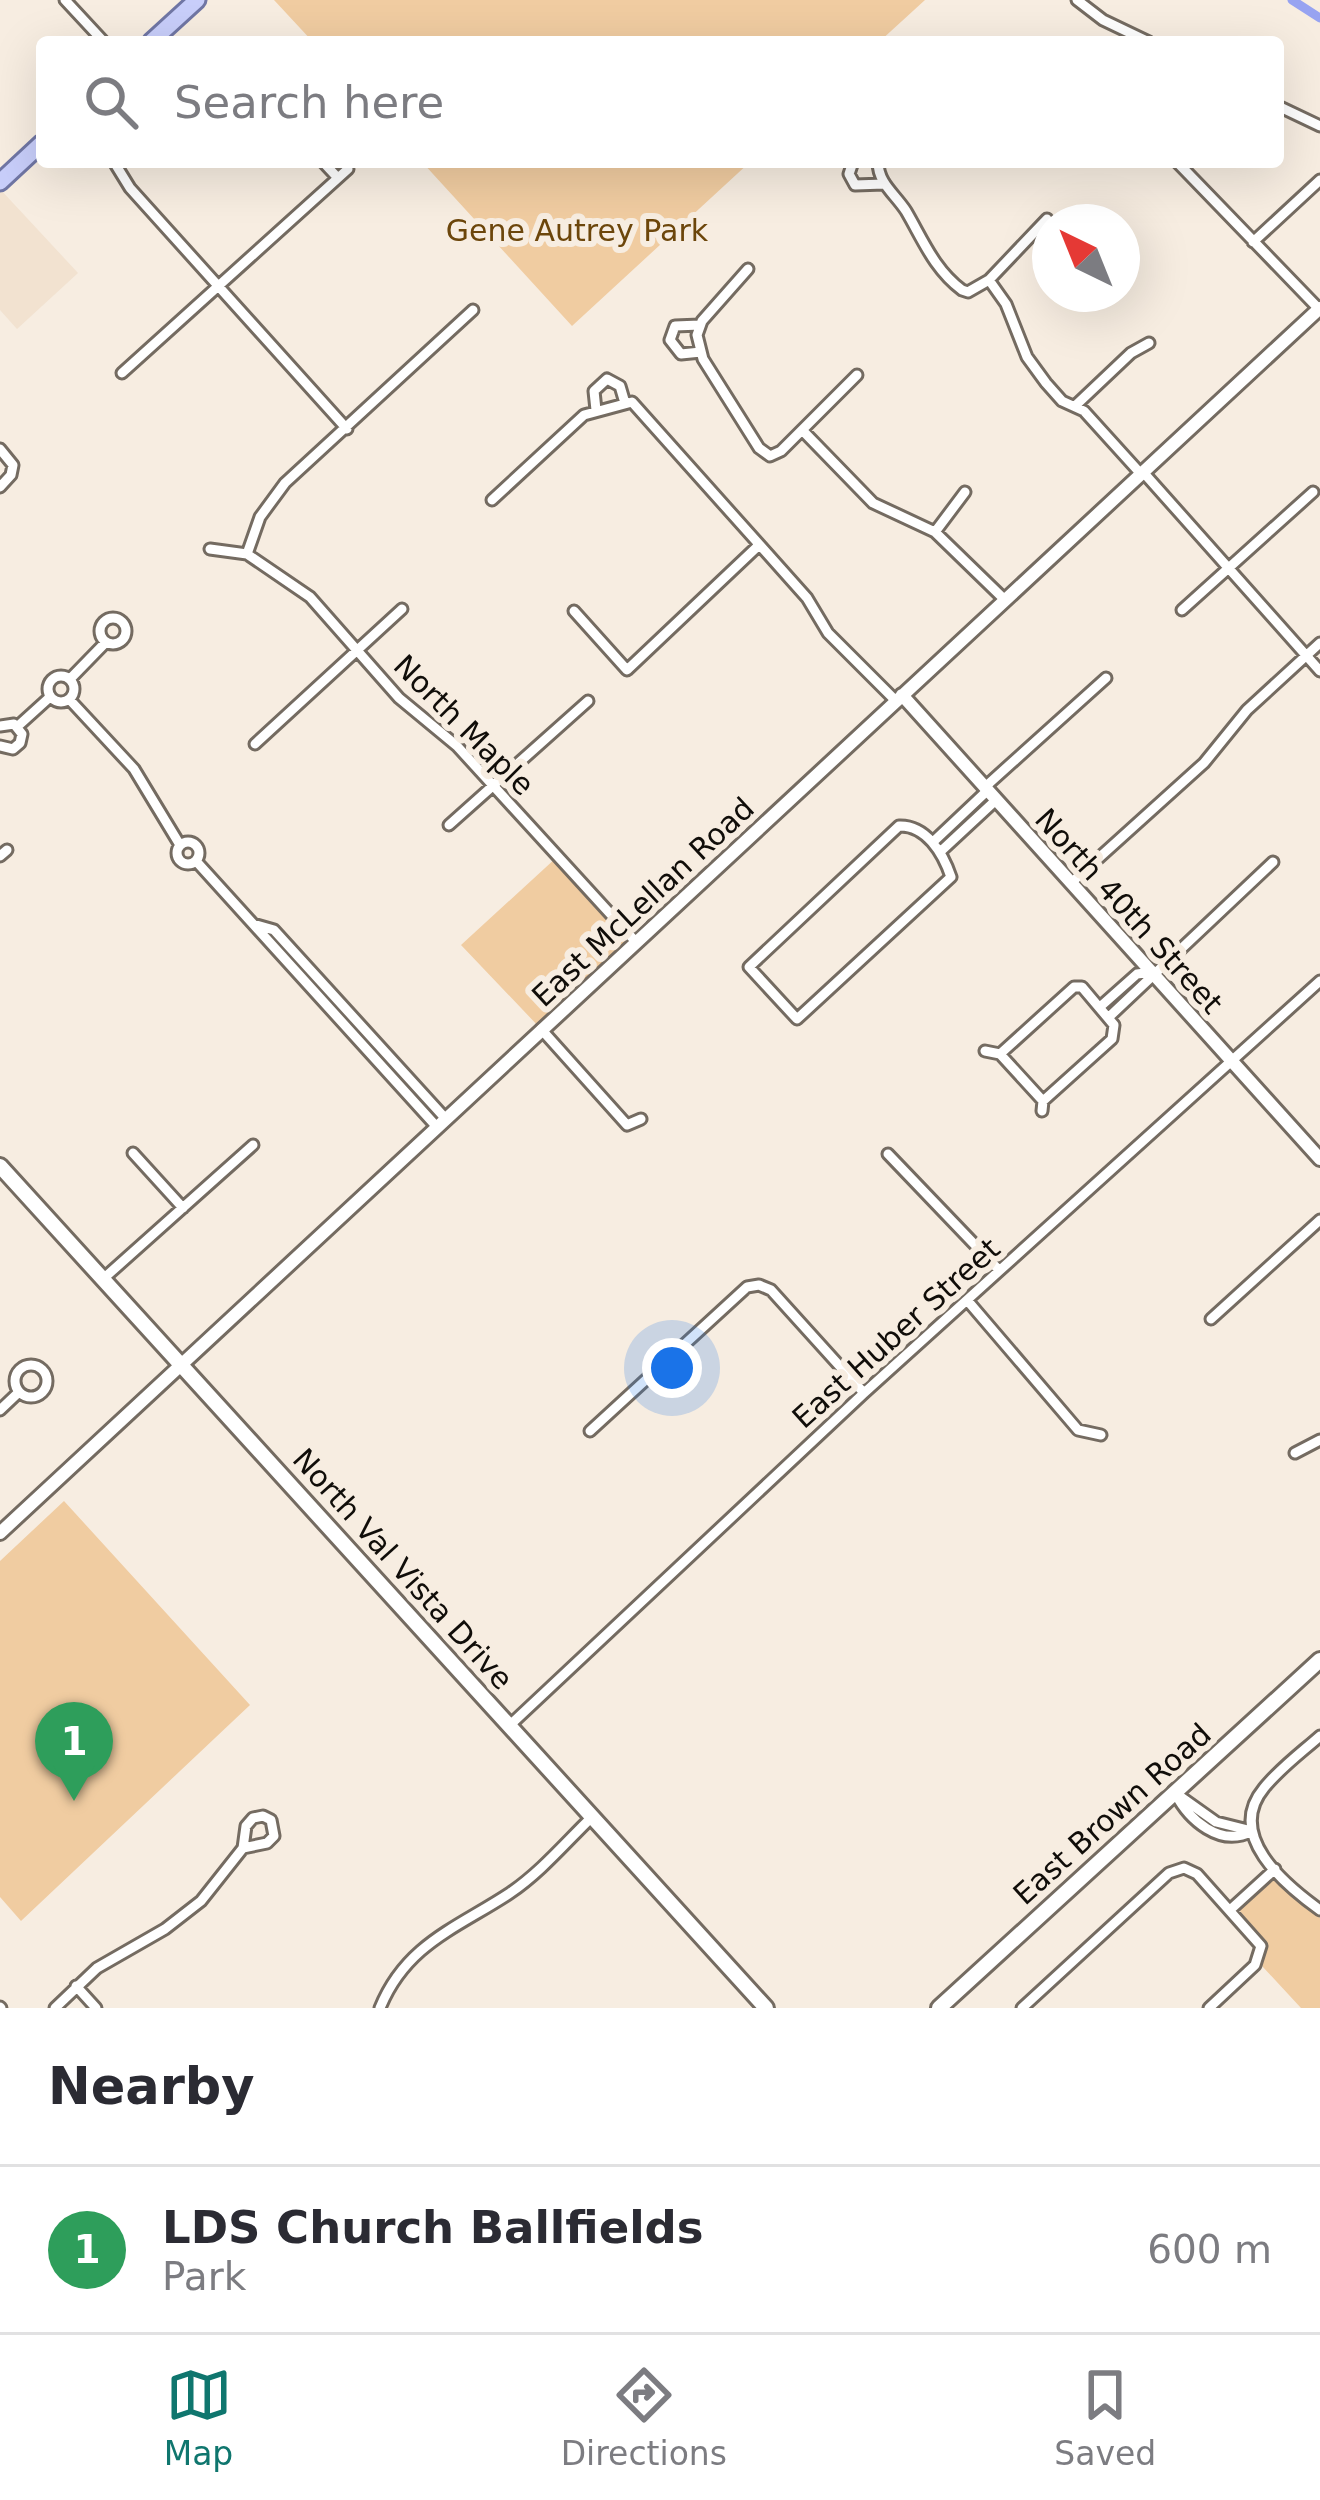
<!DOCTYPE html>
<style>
:root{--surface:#fff;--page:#f2f2f3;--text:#2b2b33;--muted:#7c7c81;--line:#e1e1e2;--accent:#0f766e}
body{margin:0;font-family:"DejaVu Sans",sans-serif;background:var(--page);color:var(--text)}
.compass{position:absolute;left:1032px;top:204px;width:108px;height:108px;border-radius:50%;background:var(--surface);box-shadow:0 12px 48px #0002;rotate:317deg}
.you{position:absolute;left:672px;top:1368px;width:42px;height:42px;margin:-30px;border:9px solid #fff;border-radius:50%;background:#1a73e8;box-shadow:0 0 0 18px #1a73e833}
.badge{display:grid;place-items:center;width:78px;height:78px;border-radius:50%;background:var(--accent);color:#fff;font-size:39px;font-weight:700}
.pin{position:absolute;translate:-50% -99px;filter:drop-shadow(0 3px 6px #0008)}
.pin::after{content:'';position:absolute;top:63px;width:42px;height:36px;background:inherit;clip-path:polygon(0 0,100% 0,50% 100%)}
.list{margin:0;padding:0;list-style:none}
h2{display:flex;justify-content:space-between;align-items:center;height:156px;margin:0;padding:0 48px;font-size:51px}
h2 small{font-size:39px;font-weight:400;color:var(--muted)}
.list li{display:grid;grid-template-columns:78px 1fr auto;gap:36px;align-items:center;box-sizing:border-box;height:168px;padding:0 48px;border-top:3px solid var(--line)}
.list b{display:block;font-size:45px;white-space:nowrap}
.list p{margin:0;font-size:39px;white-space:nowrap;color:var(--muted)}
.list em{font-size:39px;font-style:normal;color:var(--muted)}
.icon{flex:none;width:66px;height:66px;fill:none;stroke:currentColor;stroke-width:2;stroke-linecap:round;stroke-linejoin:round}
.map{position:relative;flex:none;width:1320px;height:2008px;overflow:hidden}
.search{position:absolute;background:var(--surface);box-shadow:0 12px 48px #0002;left:36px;right:36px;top:36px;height:132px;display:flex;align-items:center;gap:30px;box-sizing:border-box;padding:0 42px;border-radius:12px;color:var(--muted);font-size:45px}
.sheet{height:324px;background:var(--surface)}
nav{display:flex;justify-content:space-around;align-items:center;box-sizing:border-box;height:168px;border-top:3px solid var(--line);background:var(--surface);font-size:33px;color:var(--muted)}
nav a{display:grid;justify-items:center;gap:6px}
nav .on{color:var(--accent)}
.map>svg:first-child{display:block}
.built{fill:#f2e2d0}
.green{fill:#f0cca1}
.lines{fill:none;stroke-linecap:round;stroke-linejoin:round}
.canal{stroke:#97a3f1;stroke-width:9}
.minor-casing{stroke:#746b61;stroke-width:15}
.tertiary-casing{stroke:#746b61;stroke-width:18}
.secondary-casing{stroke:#746b61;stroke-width:20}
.primary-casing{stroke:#7076a4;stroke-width:21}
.minor{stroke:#fff;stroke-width:9}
.tertiary{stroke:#fff;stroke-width:12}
.secondary{stroke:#fff;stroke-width:14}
.primary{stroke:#c8cefa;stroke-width:15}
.labels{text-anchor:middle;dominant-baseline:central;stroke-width:12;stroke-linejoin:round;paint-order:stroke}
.park-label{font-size:30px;fill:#6c460b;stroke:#f7ede1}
.street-label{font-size:30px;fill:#100d09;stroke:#f7ede1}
</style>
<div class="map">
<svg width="1320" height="2008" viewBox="0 0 1320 2008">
<rect width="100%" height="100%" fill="#f7ede1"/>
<path class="built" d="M0 189 78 273 17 329 0 310Z"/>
<path class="green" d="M274 0H925L879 42H313Z
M422 162H750L572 326Z
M557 857 636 942 541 1029 461 945Z
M64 1501 250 1705 21 1921 0 1897V1561Z
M1273 1878 1320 1918V2008H1301L1262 1966 1267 1943 1239 1910Z"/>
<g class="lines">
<path class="canal" d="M1292 0 1320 18"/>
<defs>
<path id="minor" d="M65 0 104 42
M1077 0 1103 20 1149 42
M1278 106 1320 126
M114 162 130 188 347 429
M323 162 337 177
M853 162 849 174 855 185 884 184
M878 162C878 183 895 194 906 211 923 240 934 269 962 290L968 292 989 280 1047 219
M1177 162 1319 309
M1253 242 1320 180
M748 269 702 321 697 335 703 359 759 448 770 456 781 451 857 375
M989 280 1006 304 1027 357 1046 383 1062 401 1084 411 1141 474
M700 325 675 326 670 340 681 354 701 352
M122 373 348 169
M1075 406 1131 353 1149 343
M596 410 594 391 607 379 620 386 625 403
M804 432 873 503 935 532 1005 600
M0 449 13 465 11 475 0 487
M1143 472 1320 671
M492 500 584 415 632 402 807 598 828 633 896 701
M935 532 965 492
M210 549 247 554 310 597 399 698 457 746 636 942
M247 554 260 517 285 483 473 310
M1182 610 1313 492
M574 611 627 670 758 546
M100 631a13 13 0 1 1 26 0a13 13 0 1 1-26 0Z
M48 689a13 13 0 1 1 26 0a13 13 0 1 1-26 0Z
M70 679 106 642
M69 699 134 769 180 845
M0 726 14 724 22 734 20 743 13 749 0 746
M18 726 50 697
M255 744 402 609
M985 787 1106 678
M449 825 588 701
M899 826C926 825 943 853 951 877L797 1019 749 967Z
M933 842 988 790
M177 853a11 11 0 1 1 22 0a11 11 0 1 1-22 0Z
M940 852 996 800
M0 856 7 850
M196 861 436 1126
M1071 883 1204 763 1247 710 1320 643
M253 924 274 930 445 1118
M1101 1006 1137 974 1153 972
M1110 1016 1273 862
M541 1029 627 1125 641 1119
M985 1051 1000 1054 1074 987H1082L1114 1025 1112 1039 1043 1101 1042 1111
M1000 1054 1043 1101
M133 1153 183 1208
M888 1154 999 1270
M103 1279 253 1145
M967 1300 1078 1430 1101 1435
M1211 1319 1320 1220
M15 1381a16 16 0 1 1 32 0a16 16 0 1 1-32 0Z
M0 1410 19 1392
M590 1431 747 1287 759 1285 771 1290 864 1393
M1295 1453 1320 1440
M509 1726 864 1393 1320 981
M1320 1736C1302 1752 1280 1768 1264 1788 1225 1835 1284 1884 1320 1910
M1175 1793C1189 1820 1220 1848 1252 1831
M1178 1795 1216 1822 1252 1831
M1230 1910 1275 1869
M76 1986 96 2008
M0 2007 1 2008
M55 2008 97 1968 165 1929 201 1901 243 1848 246 1826 253 1818 263 1816 271 1820 274 1836 267 1843 243 1848
M380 2008C406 1944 457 1928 510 1893 541 1872 566 1842 592 1817
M1022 2008 1169 1873 1184 1868 1197 1874 1261 1946 1255 1965 1209 2008"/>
<path id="tertiary" d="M902 695 1320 1159
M0 1533 1320 308"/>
<path id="secondary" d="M0 1166 766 2008
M939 2008 1320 1660"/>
<path id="primary" d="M151 42 197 0
M0 182 42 143"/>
</defs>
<use href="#minor" class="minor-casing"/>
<use href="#tertiary" class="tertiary-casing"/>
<use href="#secondary" class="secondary-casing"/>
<use href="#primary" class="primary-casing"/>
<use href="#minor" class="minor"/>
<use href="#tertiary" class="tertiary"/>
<use href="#secondary" class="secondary"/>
<use href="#primary" class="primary"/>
</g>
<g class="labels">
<g class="park-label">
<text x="577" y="230">Gene Autrey Park</text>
</g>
<g class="street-label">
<text transform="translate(464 725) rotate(45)">North Maple</text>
<text transform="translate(643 902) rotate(-43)">East McLellan Road</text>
<text transform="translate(1129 911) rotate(48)">North 40th Street</text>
<text transform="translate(896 1333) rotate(-42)">East Huber Street</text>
<text transform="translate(403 1569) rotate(48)">North Val Vista Drive</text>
<text transform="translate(1112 1814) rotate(-42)">East Brown Road</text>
</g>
</g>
</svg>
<svg class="compass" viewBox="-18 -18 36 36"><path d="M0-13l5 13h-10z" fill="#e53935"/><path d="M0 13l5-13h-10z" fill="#7c7c81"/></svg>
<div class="you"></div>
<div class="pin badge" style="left:74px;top:1801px;background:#2e9e5b">1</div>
<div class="search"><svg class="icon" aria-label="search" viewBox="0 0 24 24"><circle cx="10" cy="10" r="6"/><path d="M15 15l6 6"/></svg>Search here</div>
</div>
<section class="sheet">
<h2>Nearby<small></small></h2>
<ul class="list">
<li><span class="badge" style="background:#2e9e5b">1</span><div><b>LDS Church Ballfields</b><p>Park</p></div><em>600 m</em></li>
</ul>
</section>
<nav>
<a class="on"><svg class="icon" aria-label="map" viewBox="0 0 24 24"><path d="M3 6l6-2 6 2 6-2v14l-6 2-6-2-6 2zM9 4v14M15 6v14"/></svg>Map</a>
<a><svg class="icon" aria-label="directions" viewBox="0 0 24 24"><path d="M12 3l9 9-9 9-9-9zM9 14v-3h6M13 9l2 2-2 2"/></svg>Directions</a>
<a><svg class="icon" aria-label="saved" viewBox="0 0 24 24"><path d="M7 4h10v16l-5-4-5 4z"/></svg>Saved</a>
</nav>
